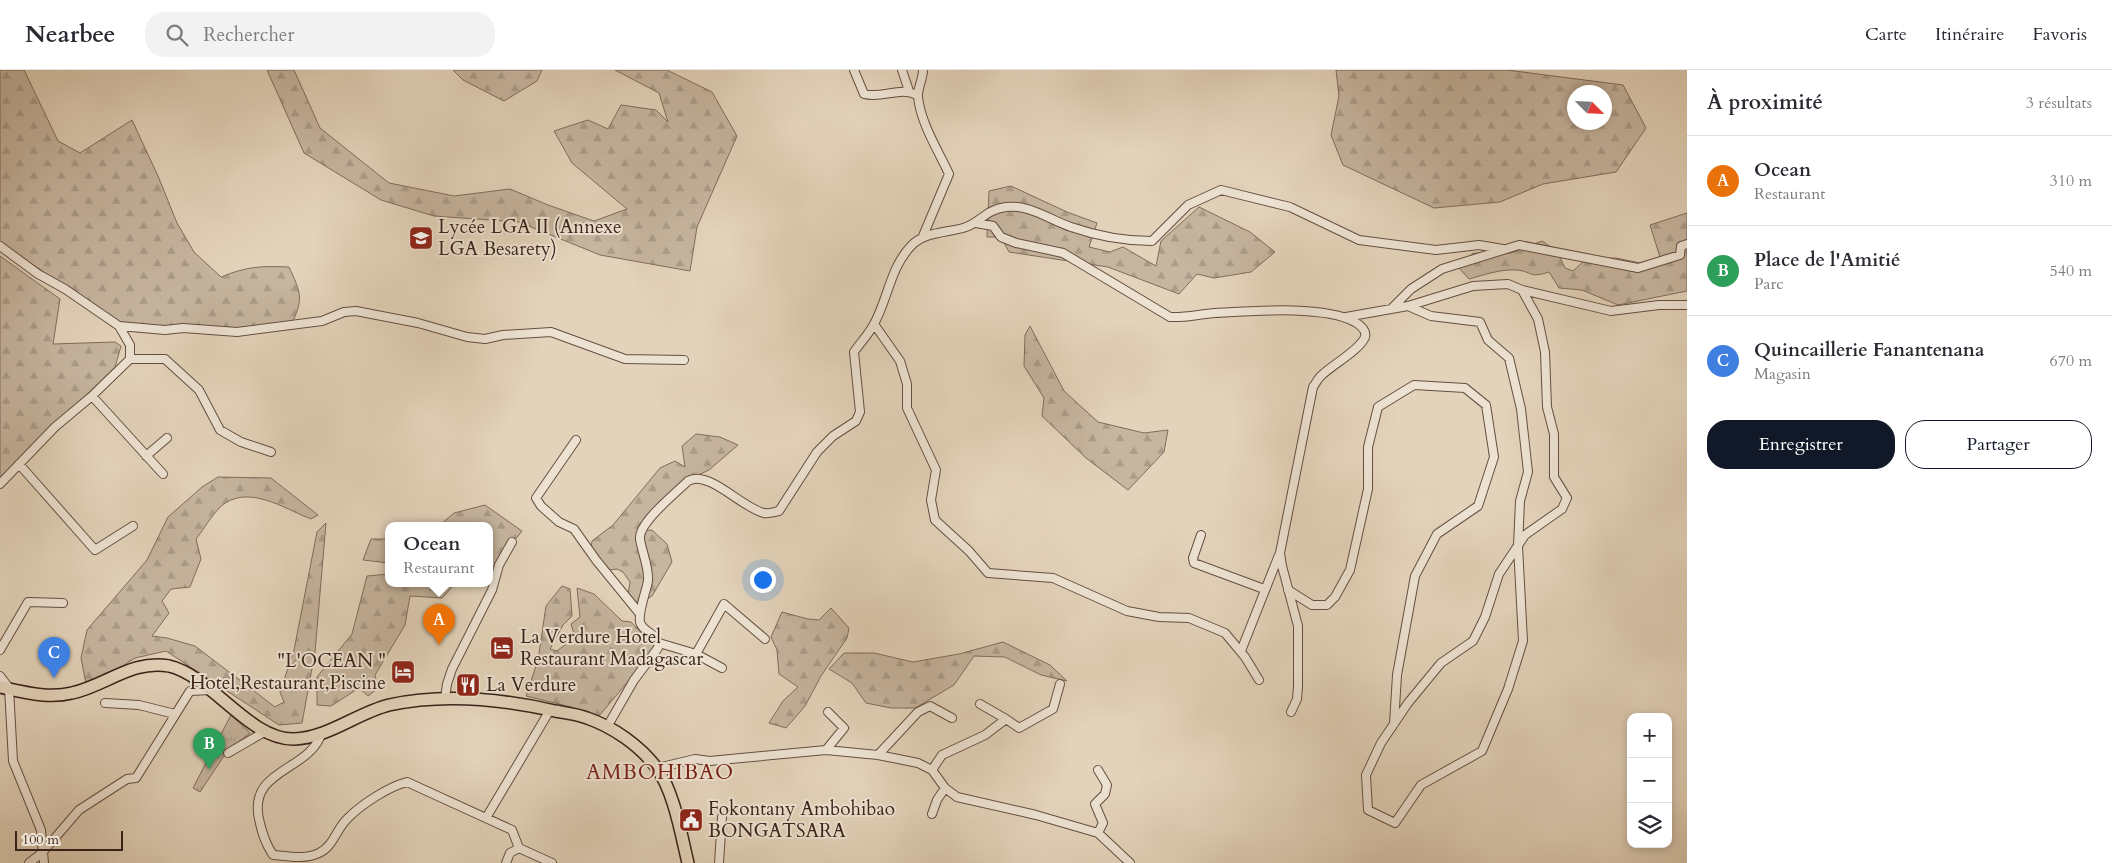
<!DOCTYPE html>
<html lang="fr">
<meta charset="utf-8">
<style>
:root{--surface:#fff;--page:#f2f2f3;--text:#2b2b33;--muted:#7c7c81;--line:#e1e1e2;--accent:#111827}
body{margin:0;font-family:Cardo,serif;background:var(--page);color:var(--text)}
.controls{position:absolute;right:15px;bottom:15px;display:grid;overflow:hidden;border-radius:10px;box-shadow:0 2px 8px #0003}
.controls button{width:45px;height:45px;display:grid;place-items:center;padding:0;border:0;border-bottom:1px solid var(--line);background:var(--surface);color:var(--text);font:25px sans-serif}
.compass{position:absolute;left:1567px;top:15px;width:45px;height:45px;border-radius:50%;background:var(--surface);box-shadow:0 2px 8px #0003;rotate:114deg}
.scale{position:absolute;left:15px;bottom:12px;width:108px;box-sizing:border-box;padding-left:5px;border:2px solid #3a2319;border-top:0;font-size:14px;line-height:18px;white-space:nowrap;color:#3a2319;-webkit-text-stroke:4px #ede2d2;paint-order:stroke}
.you{position:absolute;left:762px;top:509px;width:18px;height:18px;margin:-12px;border:4px solid #fff;border-radius:50%;background:#1a73e8;box-shadow:0 0 0 8px #1a73e833}
.badge{display:grid;place-items:center;width:32px;height:32px;border-radius:50%;background:var(--accent);color:#fff;font-size:16px;font-weight:700}
.pin{position:absolute;translate:-50% -41px;filter:drop-shadow(0 1px 2px #0008)}
.pin::after{content:'';position:absolute;top:26px;width:18px;height:15px;background:inherit;clip-path:polygon(0 0,100% 0,50% 100%)}
.popup{position:absolute;left:385px;top:452px;width:108px;height:65px;box-sizing:border-box;display:grid;place-content:center;border-radius:10px;background:var(--surface);filter:drop-shadow(0 1px 4px #0005);font-size:16px;white-space:nowrap;color:var(--muted)}
.popup b{font-size:19px;color:var(--text)}
.popup::after{content:'';position:absolute;left:50%;top:100%;margin-left:-10px;border:10px solid transparent;border-top-color:var(--surface)}
.list{margin:0;padding:0;list-style:none}
h2{display:flex;justify-content:space-between;align-items:center;height:65px;margin:0;padding:0 20px;font-size:21px}
h2 small{font-size:16px;font-weight:400;color:var(--muted)}
.list li{display:grid;grid-template-columns:32px 1fr auto;gap:15px;align-items:center;box-sizing:border-box;height:90px;padding:0 20px;border-top:1px solid var(--line)}
.list b{display:block;font-size:19px;white-space:nowrap}
.list p{margin:0;font-size:16px;white-space:nowrap;color:var(--muted)}
.list em{font-size:16px;font-style:normal;color:var(--muted)}
.actions{display:flex;gap:10px;padding:15px 20px}
.actions a{flex:1;padding:11px 0;border:1px solid var(--accent);border-radius:20px;text-align:center;font-size:18px;color:var(--accent)}
.actions .main{background:var(--accent);color:#fff}
.icon{flex:none;width:28px;height:28px;fill:none;stroke:currentColor;stroke-width:2;stroke-linecap:round;stroke-linejoin:round}
.map{position:relative;flex:none;width:1687px;height:793px;overflow:hidden}
header{display:flex;align-items:center;gap:30px;box-sizing:border-box;height:70px;padding:0 25px;background:var(--surface);border-bottom:1px solid var(--line)}
header strong{font-size:24px}
nav{display:flex;gap:28px;margin-inline-start:auto;font-size:18px}
.search{width:350px;height:45px;background:var(--page);display:flex;align-items:center;gap:12px;box-sizing:border-box;padding:0 18px;border-radius:20px;color:var(--muted);font-size:19px}
main{display:flex}
aside{flex:1;background:var(--surface)}
.map>svg:first-child{display:block}
.grass{fill:url(#grass-tufts);stroke:#806c5c}
.forest{fill:url(#forest-firs);stroke:#806c5c;fill-rule:evenodd}
.lines{fill:none;stroke-linecap:round;stroke-linejoin:round}
.street-casing{stroke:#644f41;stroke-width:10}
.primary-casing{stroke:#3a2319;stroke-width:14}
.street{stroke:#ede2d2;stroke-width:8}
.primary{stroke:#e3d3ba;stroke-width:11}
.labels{text-anchor:middle;dominant-baseline:central;stroke-width:4;stroke-linejoin:round;paint-order:stroke}
.poi-label{font-size:19px;fill:#3a2319;stroke:#ede2d2;text-anchor:start}
.quarter-label{font-size:21px;letter-spacing:1px;fill:#7a1f14;stroke:#ede2d2}
</style>
<header>
<strong>Nearbee</strong>
<div class="search"><svg class="icon" aria-label="search" viewBox="0 0 24 24"><circle cx="10" cy="10" r="6"/><path d="M15 15l6 6"/></svg>Rechercher</div>
<nav><a>Carte</a><a>Itinéraire</a><a>Favoris</a></nav>
</header>
<main>
<div class="map">
<svg width="1687" height="793" viewBox="0 0 1687 793">
<defs>
<pattern id="grass-tufts" width="24" height="20" patternUnits="userSpaceOnUse" patternTransform="scale(1.25)"><rect width="24" height="20" fill="#c6b59f"/><path d="M3 7l-1-3M5 7V3M7 7l1-3M15 17l-1-3M17 17v-4M19 17l1-3" fill="none" stroke="#ab9b88"/></pattern>
<pattern id="forest-firs" width="22" height="20" patternUnits="userSpaceOnUse" patternTransform="scale(1.25)"><rect width="22" height="20" fill="#c6b59f"/><path d="M5 1l3.5 6h-7zM16 11l3.5 6h-7z" fill="#ab9b88"/></pattern>
</defs>
<rect width="100%" height="100%" fill="#e3d3ba"/>
<filter id="stains"><feTurbulence type="fractalNoise" baseFrequency=".004" numOctaves="4"/><feColorMatrix values="0 0 0 0 .2 0 0 0 0 .09 0 0 0 0 .02 0 0 0 .5 -.17"/></filter>
<radialGradient id="worn" r=".72"><stop offset=".6" stop-color="#630" stop-opacity="0"/><stop offset="1" stop-color="#630" stop-opacity=".3"/></radialGradient>
<path class="grass" d="M231 645 250 663 228 680 200 722 193 718Z"/>
<path class="forest" d="M0 0H24L58 71 80 83 132 50 158 106 177 153 194 182 221 207C248 196 261 196 289 197 301 223 304 229 291 255L261 259 119 256 41 200 0 173Z
M267 0H294L320 58 389 113 454 126 510 119 548 135 594 151 627 139 572 93 554 61 588 50 608 59 621 35 656 40 668 52 659 23 615 0H667L712 22 737 66 697 157 690 201 600 185 519 152 434 146 381 130 304 83Z
M453 0H542L537 11 504 31 463 10Z
M1336 0H1507L1623 15 1646 58 1616 102 1543 114 1500 132 1434 138 1343 95 1331 65 1339 26ZM1574 22H1604V52H1574Z
M1011 116 1067 142 1097 153 1089 177 1110 182 1123 177 1156 196 1161 171 1199 137 1250 162 1275 182 1251 202 1214 208 1197 204 1179 224 1108 197 1009 182 1001 167H987L989 121Z
M1687 143V221L1618 235 1582 220 1559 218 1549 202C1528 209 1533 201 1516 200 1500 199 1484 205 1469 209L1458 197 1473 183H1511L1542 171 1557 181 1565 198 1573 201 1586 189 1616 188 1640 193 1660 187 1650 155Z
M0 186 60 229 53 274 115 272 121 276 115 297 0 410Z
M1030 256 1064 321 1098 352 1144 363 1168 360 1164 382 1128 420 1086 388 1042 346 1044 328 1024 296 1025 265Z
M696 364 720 367 738 375 709 400 692 408 638 461 652 460 667 474 672 492 652 526 633 538 628 525 630 512 623 502 617 499 609 500 590 486 592 471 613 455 660 398 675 391 685 397 682 376Z
M218 407 271 408 318 445 311 449C283 438 247 413 220 437 211 446 204 459 196 469L201 489 190 517 171 519 162 531 169 543 152 566 167 568 195 576 275 637 284 632 280 622 294 580 317 462 326 453 315 582 302 653 279 655 166 581 135 588 87 619 81 588 87 560 147 490 168 447 202 417Z
M485 435 522 461 510 476 499 495 489 501V456H422L424 453 439 456 454 443Z
M371 469H389V493L363 490Z
M389 504V514H459L453 516 442 528 410 526 405 555 375 605 377 619 368 626 359 618 331 636 317 635V607L352 564 367 506Z
M562 516 570 519 572 546 563 555 550 579 557 581 575 567 571 554 580 547 577 518 594 524 622 551 631 552 656 578 599 646 584 644 571 637 526 626 538 590 546 536Z
M831 538 849 558 847 568 821 606 805 636 786 658 769 653 783 631 798 617 779 604 777 580 771 567 782 542 808 549 819 550Z
M1003 572 1050 595 1067 611 1041 605 1005 587 974 586 954 615 915 638H891L866 633 852 613 829 599 844 583H874L913 592 959 584Z"/>
<g class="lines">
<defs>
<path id="street" d="M854 0 864 24C882 29 901 16 917 25
M902 0 909 21
M976 153 993 156 1001 167 1016 173 1063 183 1170 247C1185 248 1200 244 1215 243 1251 241 1324 235 1355 252 1360 255 1367 260 1365 267 1360 280 1332 295 1322 305 1318 308 1316 313 1313 317L1280 483 1282 496 1298 556V617L1297 629 1291 642
M923 166 949 104C938 80 921 54 918 27 917 20 923 9 923 0
M0 176 38 204 65 219 119 256 130 275V289L92 326 55 357 0 414
M1408 236 1431 246 1480 252 1488 270 1509 288 1521 339 1528 402 1520 431 1518 476 1523 571 1508 619 1482 681 1421 715 1395 753 1368 740 1366 705 1381 673 1408 633 1441 593 1473 571 1485 547 1499 504 1525 465 1562 439 1567 428 1554 407V364L1547 337 1545 282 1538 249 1522 220
M1391 239 1411 219 1442 199 1519 175 1638 198 1680 185 1681 176 1687 174
M1346 247 1408 236 1473 216 1508 214 1522 220 1611 241 1659 235H1687
M874 254 900 291 907 314V338L936 400 931 430 935 450 969 481 988 503 1053 508 1127 541 1159 547 1189 548 1225 563 1245 587 1259 610
M119 256 165 260 183 258 237 262 322 251 344 242 356 241 418 253 467 267 485 269 503 265 551 262 625 289 684 290
M130 289H165L199 320 220 360 241 372 271 382
M92 326 163 404
M576 370 536 428 541 436 559 452 574 459 596 490 640 544
M146 386 167 368
M19 394 95 480 133 456
M1201 465 1193 488 1194 493 1264 519
M1288 520 1312 535H1327L1335 527 1350 500 1368 419V377L1378 337 1414 315 1465 318 1486 335 1494 387 1478 436 1437 464 1415 506 1397 605 1394 654
M659 573 696 584 722 598
M0 580 28 532 63 533
M1241 581 1279 485
M696 584 724 534 765 569
M0 606 9 618 13 691 41 760 44 793
M445 628 447 614 452 599 492 520 499 495 512 472
M105 633 139 635 175 644
M980 634 1006 649
M607 657 634 610 658 578C661 563 643 564 640 552 638 542 646 522 648 511 649 496 642 483 640 469 638 453 676 423 688 411 708 399 742 438 764 443 769 444 774 442 779 441L817 382 833 366 856 351 860 342 854 282C860 273 869 264 874 254 888 229 890 198 911 176 924 162 945 163 963 158 981 153 984 140 1006 137 1029 134 1050 150 1071 157 1097 166 1125 171 1152 171L1188 135 1221 120 1290 137 1359 170 1436 180 1479 175 1503 179
M322 662C310 702 248 698 259 749 262 763 265 773 273 785 287 786 305 790 319 783 334 776 336 759 348 748 362 734 388 717 407 712L512 760 519 778 552 793
M826 680 844 658 828 642
M228 683 266 661
M878 685 918 642 930 636 952 648
M657 698 695 689 710 691 826 680 878 685 918 693 932 700 945 718 957 727 1036 745 1098 763 1130 793
M932 700 942 685 985 665 1006 649 1019 658 1053 639 1060 614
M1098 700 1107 715 1105 724 1095 734 1103 753 1098 763
M932 744 937 730 945 718
M486 748 550 640
M29 793 42 783 79 740 127 709 136 708 190 621 211 620
M506 793 510 783 519 778
M719 793 722 747"/>
<path id="primary" d="M0 617C24 622 48 629 72 623 105 616 133 589 169 596 212 606 249 670 294 669 328 668 357 643 389 635 443 623 502 629 555 641 566 643 577 644 587 648 613 657 639 675 656 697 674 721 681 764 688 793"/>
</defs>
<use href="#street" class="street-casing"/>
<use href="#primary" class="primary-casing"/>
<use href="#street" class="street"/>
<use href="#primary" class="primary"/>
</g>
<defs>
<symbol id="school-square" viewBox="-11 -11 22 22"><rect x="-9" y="-9" width="18" height="18" rx="4" fill="#8f2418" stroke="#ede2d2"/><path d="M0-5L7-2L0 1L-7-2ZM-4 1L0 2.5L4 1V4Q0 6-4 4Z" fill="#fff"/></symbol>
<symbol id="hotel-square" viewBox="-11 -11 22 22"><rect x="-9" y="-9" width="18" height="18" rx="4" fill="#8f2418" stroke="#ede2d2"/><path d="M-6-4.5h1.5V1H6V5H4.5V3h-9V5H-6ZM-4 0a1.8 1.8 0 1 1 3.6 0ZM.5 0V-2.5h3Q6-2.5 6 0Z" fill="#fff"/></symbol>
<symbol id="restaurant-square" viewBox="-11 -11 22 22"><rect x="-9" y="-9" width="18" height="18" rx="4" fill="#8f2418" stroke="#ede2d2"/><path d="M-5-6h1v4h1v-4h1v4h1v-4h1v5L-1.5 .5V6h-2V.5L-5-1ZM5-6V6H3V1.5H1.5Q1.5-4 5-6Z" fill="#fff"/></symbol>
<symbol id="civic-square" viewBox="-11 -11 22 22"><rect x="-9" y="-9" width="18" height="18" rx="4" fill="#8f2418" stroke="#ede2d2"/><path d="M-.6-6.5H3V-4.5H.6V-3L4-1V1h2V6H-6V1h2V-1L-.6-3ZM-1.2 2.5V6h2.4V2.5Z" fill="#fff"/></symbol>
</defs>
<g fill-rule="evenodd">
<use href="#school-square" x="407" y="154" width="28" height="28"/>
<use href="#hotel-square" x="488" y="564" width="28" height="28"/>
<use href="#hotel-square" x="389" y="588" width="28" height="28"/>
<use href="#restaurant-square" x="454" y="601" width="28" height="28"/>
<use href="#civic-square" x="677" y="736" width="28" height="28"/>
</g>
<g class="labels">
<g class="poi-label">
<text x="438" y="157">Lycée LGA II (Annexe<tspan x="438" dy="22">LGA Besarety)</tspan></text>
<text x="520" y="567">La Verdure Hotel<tspan x="520" dy="22">Restaurant Madagascar</tspan></text>
<text x="386" y="591" text-anchor="end">"L'OCEAN "<tspan x="386" dy="22">Hotel,Restaurant,Piscine</tspan></text>
<text x="486" y="615">La Verdure</text>
<text x="708" y="739">Fokontany Ambohibao<tspan x="708" dy="22">BONGATSARA</tspan></text>
</g>
<g class="quarter-label">
<text x="660" y="702">AMBOHIBAO</text>
</g>
</g>
<rect width="100%" height="100%" filter="url(#stains)"/>
<rect width="100%" height="100%" fill="url(#worn)"/>
</svg>
<div class="controls">
<button>+</button>
<button>−</button>
<button><svg class="icon" aria-label="layers" viewBox="0 0 24 24"><path d="M12 4l9 5-9 5-9-5zM3 14l9 5 9-5"/></svg></button>
</div>
<svg class="compass" viewBox="-18 -18 36 36"><path d="M0-13l5 13h-10z" fill="#e53935"/><path d="M0 13l5-13h-10z" fill="#7c7c81"/></svg>
<div class="scale">100 m</div>
<div class="you"></div>
<div class="pin badge" style="left:439px;top:575px;background:#e8710a">A</div>
<div class="popup"><b>Ocean</b>Restaurant</div>
<div class="pin badge" style="left:209px;top:699px;background:#2e9e5b">B</div>
<div class="pin badge" style="left:54px;top:608px;background:#3f7fe0">C</div>
</div>
<aside>
<h2>À proximité<small>3 résultats</small></h2>
<ul class="list">
<li><span class="badge" style="background:#e8710a">A</span><div><b>Ocean</b><p>Restaurant</p></div><em>310 m</em></li>
<li><span class="badge" style="background:#2e9e5b">B</span><div><b>Place de l'Amitié</b><p>Parc</p></div><em>540 m</em></li>
<li><span class="badge" style="background:#3f7fe0">C</span><div><b>Quincaillerie Fanantenana</b><p>Magasin</p></div><em>670 m</em></li>
</ul>
<div class="actions"><a class="main">Enregistrer</a><a>Partager</a></div>
</aside>
</main>
